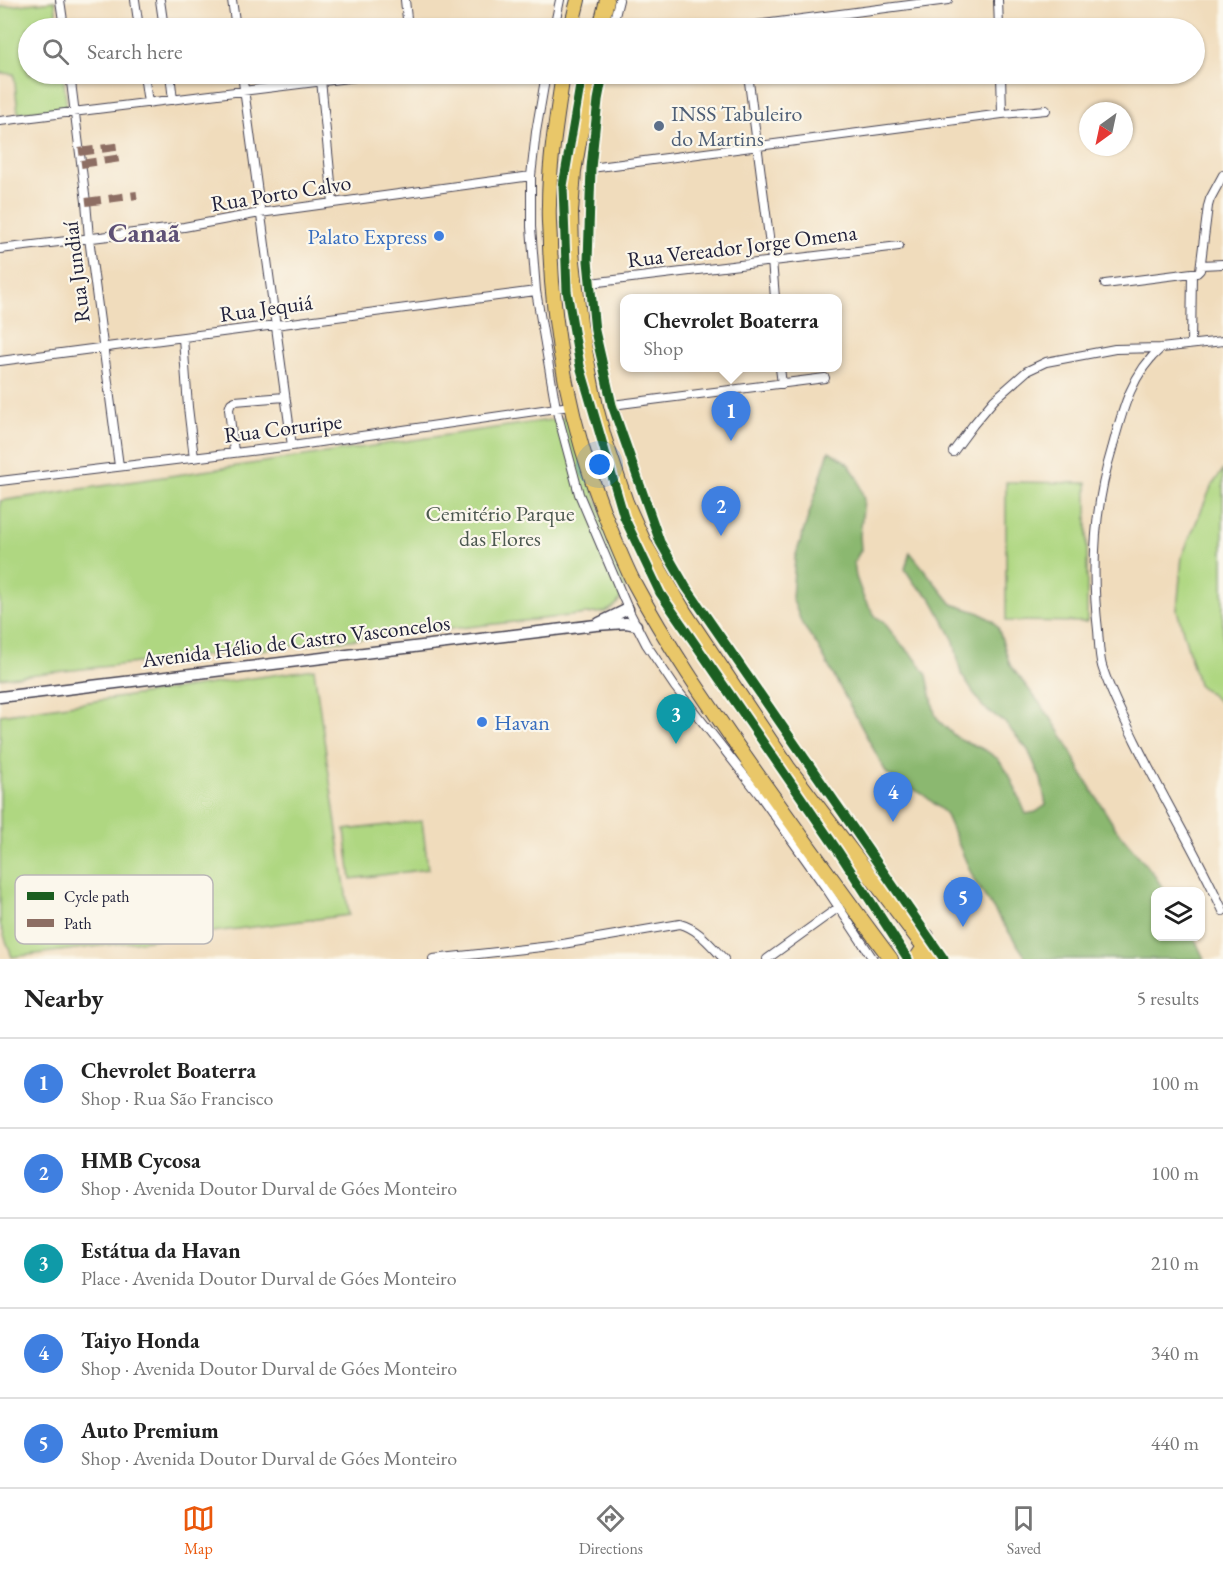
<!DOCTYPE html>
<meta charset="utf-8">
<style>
:root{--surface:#fff;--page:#f6f6f6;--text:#222;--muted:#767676;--line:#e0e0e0;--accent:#ea580c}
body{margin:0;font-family:"EB Garamond",serif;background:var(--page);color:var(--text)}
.controls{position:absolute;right:18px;bottom:18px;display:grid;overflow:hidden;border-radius:12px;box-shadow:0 2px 4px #0004}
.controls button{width:54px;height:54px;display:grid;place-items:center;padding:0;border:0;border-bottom:2px solid var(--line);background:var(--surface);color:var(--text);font:30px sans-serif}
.compass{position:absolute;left:1079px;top:102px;width:54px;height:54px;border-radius:50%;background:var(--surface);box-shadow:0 2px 4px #0004;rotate:213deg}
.you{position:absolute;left:600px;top:465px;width:21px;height:21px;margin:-15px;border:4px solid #fff;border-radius:50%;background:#1a73e8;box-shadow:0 0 0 9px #1a73e833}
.badge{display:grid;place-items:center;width:39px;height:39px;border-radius:50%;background:var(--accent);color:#fff;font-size:20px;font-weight:700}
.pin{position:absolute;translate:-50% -50px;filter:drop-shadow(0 2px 3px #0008)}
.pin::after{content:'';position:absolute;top:32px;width:21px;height:18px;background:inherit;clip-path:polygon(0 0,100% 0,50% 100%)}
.popup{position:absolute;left:620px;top:294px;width:222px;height:78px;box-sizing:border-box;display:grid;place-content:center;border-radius:12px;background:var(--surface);filter:drop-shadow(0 2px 4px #0005);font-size:20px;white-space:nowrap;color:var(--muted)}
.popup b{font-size:22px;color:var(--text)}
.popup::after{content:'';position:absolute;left:50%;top:100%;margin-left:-12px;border:12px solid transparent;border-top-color:var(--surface)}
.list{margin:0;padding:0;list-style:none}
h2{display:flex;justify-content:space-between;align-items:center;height:78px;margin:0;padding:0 24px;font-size:26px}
h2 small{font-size:20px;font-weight:400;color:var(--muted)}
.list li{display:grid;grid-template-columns:39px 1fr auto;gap:18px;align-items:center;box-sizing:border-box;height:90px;padding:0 24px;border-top:2px solid var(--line)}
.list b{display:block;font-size:22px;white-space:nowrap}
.list p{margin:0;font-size:20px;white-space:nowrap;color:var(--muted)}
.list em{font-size:20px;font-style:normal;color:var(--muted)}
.icon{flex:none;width:33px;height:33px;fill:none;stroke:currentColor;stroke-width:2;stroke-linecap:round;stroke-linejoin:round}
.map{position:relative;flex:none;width:1223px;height:959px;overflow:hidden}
.search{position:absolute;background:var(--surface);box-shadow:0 2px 4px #0004;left:18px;right:18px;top:18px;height:66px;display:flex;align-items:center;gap:15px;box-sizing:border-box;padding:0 21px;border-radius:33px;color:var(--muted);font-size:22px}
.sheet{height:528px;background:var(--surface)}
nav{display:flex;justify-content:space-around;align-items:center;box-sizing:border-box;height:84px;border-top:2px solid var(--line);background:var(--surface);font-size:16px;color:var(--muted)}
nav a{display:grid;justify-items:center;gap:3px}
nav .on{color:var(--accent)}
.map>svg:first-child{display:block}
.green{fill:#afd781;stroke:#687c5e;stroke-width:1.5}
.forest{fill:#8bb86f;stroke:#566d55;stroke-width:1.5}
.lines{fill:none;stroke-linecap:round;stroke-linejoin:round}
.minor-casing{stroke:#413e4e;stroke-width:10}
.tertiary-casing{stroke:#413e4e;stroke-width:13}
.trunk-casing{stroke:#413e4e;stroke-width:16}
.minor{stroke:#fff;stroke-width:8}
.tertiary{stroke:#fff;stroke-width:10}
.trunk{stroke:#e9c769;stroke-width:14}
.quiet{stroke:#8d6e63;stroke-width:8;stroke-dasharray:15 8;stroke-linecap:butt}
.cycleway-casing{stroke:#fbf7ec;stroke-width:13}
.cycleway{stroke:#1b5e20;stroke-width:9}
.service-dot{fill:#5c6f8a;stroke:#fbf7ec;stroke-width:2}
.shop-dot{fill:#3f7fe0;stroke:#fbf7ec;stroke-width:2}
.labels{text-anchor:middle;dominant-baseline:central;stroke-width:4.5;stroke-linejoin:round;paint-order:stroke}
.service-label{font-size:22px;fill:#4e5e75;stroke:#fbf7ec;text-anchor:start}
.street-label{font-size:22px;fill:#22223b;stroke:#fbf7ec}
.shop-label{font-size:22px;fill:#366cbe;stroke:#fbf7ec;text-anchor:end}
.park-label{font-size:22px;fill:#4c5850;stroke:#fbf7ec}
.district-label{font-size:28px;font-weight:bold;fill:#5e5176;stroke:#fbf7ec}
.key{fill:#fbf7ec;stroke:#bab7b7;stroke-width:1.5}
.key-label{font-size:16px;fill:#22223b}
</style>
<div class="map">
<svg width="1223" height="959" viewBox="0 0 1223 959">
<rect width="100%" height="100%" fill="#fbf7ec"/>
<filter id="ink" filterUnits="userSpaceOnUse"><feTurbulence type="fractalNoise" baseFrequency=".0167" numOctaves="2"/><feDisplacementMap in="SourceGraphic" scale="12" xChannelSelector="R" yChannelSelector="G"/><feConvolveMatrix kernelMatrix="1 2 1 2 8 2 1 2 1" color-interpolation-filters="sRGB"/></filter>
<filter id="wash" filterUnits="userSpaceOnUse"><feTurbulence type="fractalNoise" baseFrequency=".008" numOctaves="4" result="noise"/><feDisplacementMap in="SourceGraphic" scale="24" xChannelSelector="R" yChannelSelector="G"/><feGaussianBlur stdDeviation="1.35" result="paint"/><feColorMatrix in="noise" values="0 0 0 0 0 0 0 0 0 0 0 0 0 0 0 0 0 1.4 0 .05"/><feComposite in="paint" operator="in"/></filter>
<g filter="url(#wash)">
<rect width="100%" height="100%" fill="#f0dcbc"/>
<path class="green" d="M55 1 58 28H28V74H63L67 107 18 113 14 74 0 73V7Z
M570 417 625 586C621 600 618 606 605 612L0 678V501Z
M1223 470V705L1198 684 1177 610 1182 556 1212 485Z
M1006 482 1087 483V622L1006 621Z
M314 669 349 915 12 957 0 924V715Z
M422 821 428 869 351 879 345 830Z"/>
<path class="forest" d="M829 451 845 461 849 465 858 478 864 500 860 535 861 550 854 562 856 577 864 599 876 617 883 621 899 642 915 658 927 675 935 714 939 721 956 737 985 750 998 759 1009 774 1026 814 1036 812 1046 805 1041 779 1028 750 1004 722 983 707 961 674 954 641 935 605 931 598 914 583 905 569 910 552 952 604 980 613 993 621 998 627 1010 665 1051 718 1065 740 1082 774 1116 829 1152 872 1165 891H1156V936L1194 937 1204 959H1027L975 882 945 813 924 795 887 774 817 645 802 624 792 598 795 558Z"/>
</g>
<g filter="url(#ink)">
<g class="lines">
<defs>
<path id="minor" d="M60 0 64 28
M135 0 139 28
M160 0 164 28
M232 0 236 28
M405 0 408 28
M998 0 999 28
M554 28 560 0
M612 28 619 0
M732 28 948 0
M70 74 86 202 89 238 119 466
M144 74 148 103
M170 74 173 100
M242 74 292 446
M546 74 536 132 531 176V227L534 265 536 291 556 408 579 494 628 609 646 644 675 687 759 794 828 891 873 959
M603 74 598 100 591 168 588 261 595 331 612 405 660 542 686 587 944 959
M748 74 772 260 775 298
M1001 74 1002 114
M321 80 333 203
M0 121 381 74
M591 168 1002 114 1046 110
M0 249 184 227 260 213 531 176
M1201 265 1223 264
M590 283 899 246
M1105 284 1192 273
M183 338 188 407 194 458
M1191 344 1192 273H1197L1200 270 1208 206 1210 199 1223 175
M1161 348C1131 374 1122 412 1112 449 1094 508 1091 569 1098 630 1099 641 1099 655 1102 666 1110 692 1123 716 1135 741 1163 798 1197 853 1223 911
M0 361 536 291
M780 368 782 384
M612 405 825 378
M234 452 229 409 231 403 235 401 285 397
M953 452 973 425 994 400 1027 371 1046 362 1115 349 1161 348 1223 341
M0 481 292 446 570 406
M433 959 551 946 680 924C699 929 711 946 724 959
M767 959 839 907"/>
<path id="tertiary" d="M599 623 628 609
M0 697 596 625 626 623 636 625"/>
<path id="trunk" d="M571 28 578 0
M600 28 607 0
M563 74C557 117 549 161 549 205 548 219 550 232 550 245 553 337 571 427 604 513 613 536 622 559 633 581 667 645 708 704 750 764 796 829 843 895 891 959
M591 74 574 171 571 212 572 252 580 324 596 407 604 437 626 502 645 544 685 613 788 767 924 947 931 959
M916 959 924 947 927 936"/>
</defs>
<use href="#minor" class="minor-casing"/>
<use href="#tertiary" class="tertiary-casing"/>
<use href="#trunk" class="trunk-casing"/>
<use href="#minor" class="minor"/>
<use href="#tertiary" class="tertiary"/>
<use href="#trunk" class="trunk"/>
<path class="quiet" d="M79 152 122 146
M81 164 121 158
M86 202 137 195"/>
<defs>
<path id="cycleway" d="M582 74 563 186 567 291 580 366 624 517 660 593 838 851 908 959
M603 74 598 100 591 168 588 261 595 331 612 405 660 542 686 587 944 959"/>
</defs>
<use href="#cycleway" class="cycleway-casing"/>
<use href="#cycleway" class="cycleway"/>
</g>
</g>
<circle class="service-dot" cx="659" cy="126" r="6"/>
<g class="shop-dot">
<circle cx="439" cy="236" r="6"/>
<circle cx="482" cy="722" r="6"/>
</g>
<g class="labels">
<g class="service-label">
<text x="671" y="113">INSS Tabuleiro<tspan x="671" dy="25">do Martins</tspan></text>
</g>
<g class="street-label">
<text transform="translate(281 193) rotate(-9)">Rua Porto Calvo</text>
<text transform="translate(742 246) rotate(-7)">Rua Vereador Jorge Omena</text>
<text transform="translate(76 272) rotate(-97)">Rua Jundiaí</text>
<text transform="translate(266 308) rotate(-8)">Rua Jequiá</text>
<text transform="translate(283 428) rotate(-7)">Rua Coruripe</text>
<text transform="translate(296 641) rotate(-7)">Avenida Hélio de Castro Vasconcelos</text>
</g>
<g class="shop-label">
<text x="427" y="236">Palato Express</text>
<text x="494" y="722" text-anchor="start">Havan</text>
</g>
<g class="park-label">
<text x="500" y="513">Cemitério Parque<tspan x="500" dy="25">das Flores</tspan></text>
</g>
<g class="district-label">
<text x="144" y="232">Canaã</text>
</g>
</g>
<rect x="15" y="875" width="198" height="69" rx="9" class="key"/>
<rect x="27" y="892" width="27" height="8" fill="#1b5e20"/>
<rect x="27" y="919" width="27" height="8" fill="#8d6e63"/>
<g class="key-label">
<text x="64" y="902">Cycle path</text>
<text x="64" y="929">Path</text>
</g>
</svg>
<div class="controls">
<button><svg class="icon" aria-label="layers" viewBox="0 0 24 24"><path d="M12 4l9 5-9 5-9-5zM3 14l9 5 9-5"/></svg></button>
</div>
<svg class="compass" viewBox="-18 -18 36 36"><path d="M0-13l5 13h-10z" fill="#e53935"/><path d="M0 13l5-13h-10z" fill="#767676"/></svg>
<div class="you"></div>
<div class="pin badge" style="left:731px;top:441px;background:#3f7fe0">1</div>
<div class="popup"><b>Chevrolet Boaterra</b>Shop</div>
<div class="pin badge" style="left:721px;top:536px;background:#3f7fe0">2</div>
<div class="pin badge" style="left:676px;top:744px;background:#0f9aa8">3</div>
<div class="pin badge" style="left:893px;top:822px;background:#3f7fe0">4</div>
<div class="pin badge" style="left:963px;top:927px;background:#3f7fe0">5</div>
<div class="search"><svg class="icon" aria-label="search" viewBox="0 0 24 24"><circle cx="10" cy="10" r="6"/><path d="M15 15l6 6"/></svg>Search here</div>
</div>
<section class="sheet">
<h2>Nearby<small>5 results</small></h2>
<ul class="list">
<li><span class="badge" style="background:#3f7fe0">1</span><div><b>Chevrolet Boaterra</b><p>Shop · Rua São Francisco</p></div><em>100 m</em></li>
<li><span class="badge" style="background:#3f7fe0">2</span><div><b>HMB Cycosa</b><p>Shop · Avenida Doutor Durval de Góes Monteiro</p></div><em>100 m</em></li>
<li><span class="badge" style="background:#0f9aa8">3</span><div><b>Estátua da Havan</b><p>Place · Avenida Doutor Durval de Góes Monteiro</p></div><em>210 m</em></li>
<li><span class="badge" style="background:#3f7fe0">4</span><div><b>Taiyo Honda</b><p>Shop · Avenida Doutor Durval de Góes Monteiro</p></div><em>340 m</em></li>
<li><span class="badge" style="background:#3f7fe0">5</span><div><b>Auto Premium</b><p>Shop · Avenida Doutor Durval de Góes Monteiro</p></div><em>440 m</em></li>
</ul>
</section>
<nav>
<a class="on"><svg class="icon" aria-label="map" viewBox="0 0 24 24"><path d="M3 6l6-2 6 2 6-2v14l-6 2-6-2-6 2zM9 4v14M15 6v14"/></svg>Map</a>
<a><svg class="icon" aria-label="directions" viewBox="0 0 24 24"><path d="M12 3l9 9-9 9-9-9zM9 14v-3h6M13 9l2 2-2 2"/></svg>Directions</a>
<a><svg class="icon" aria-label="saved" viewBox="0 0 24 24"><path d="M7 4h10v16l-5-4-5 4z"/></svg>Saved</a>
</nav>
